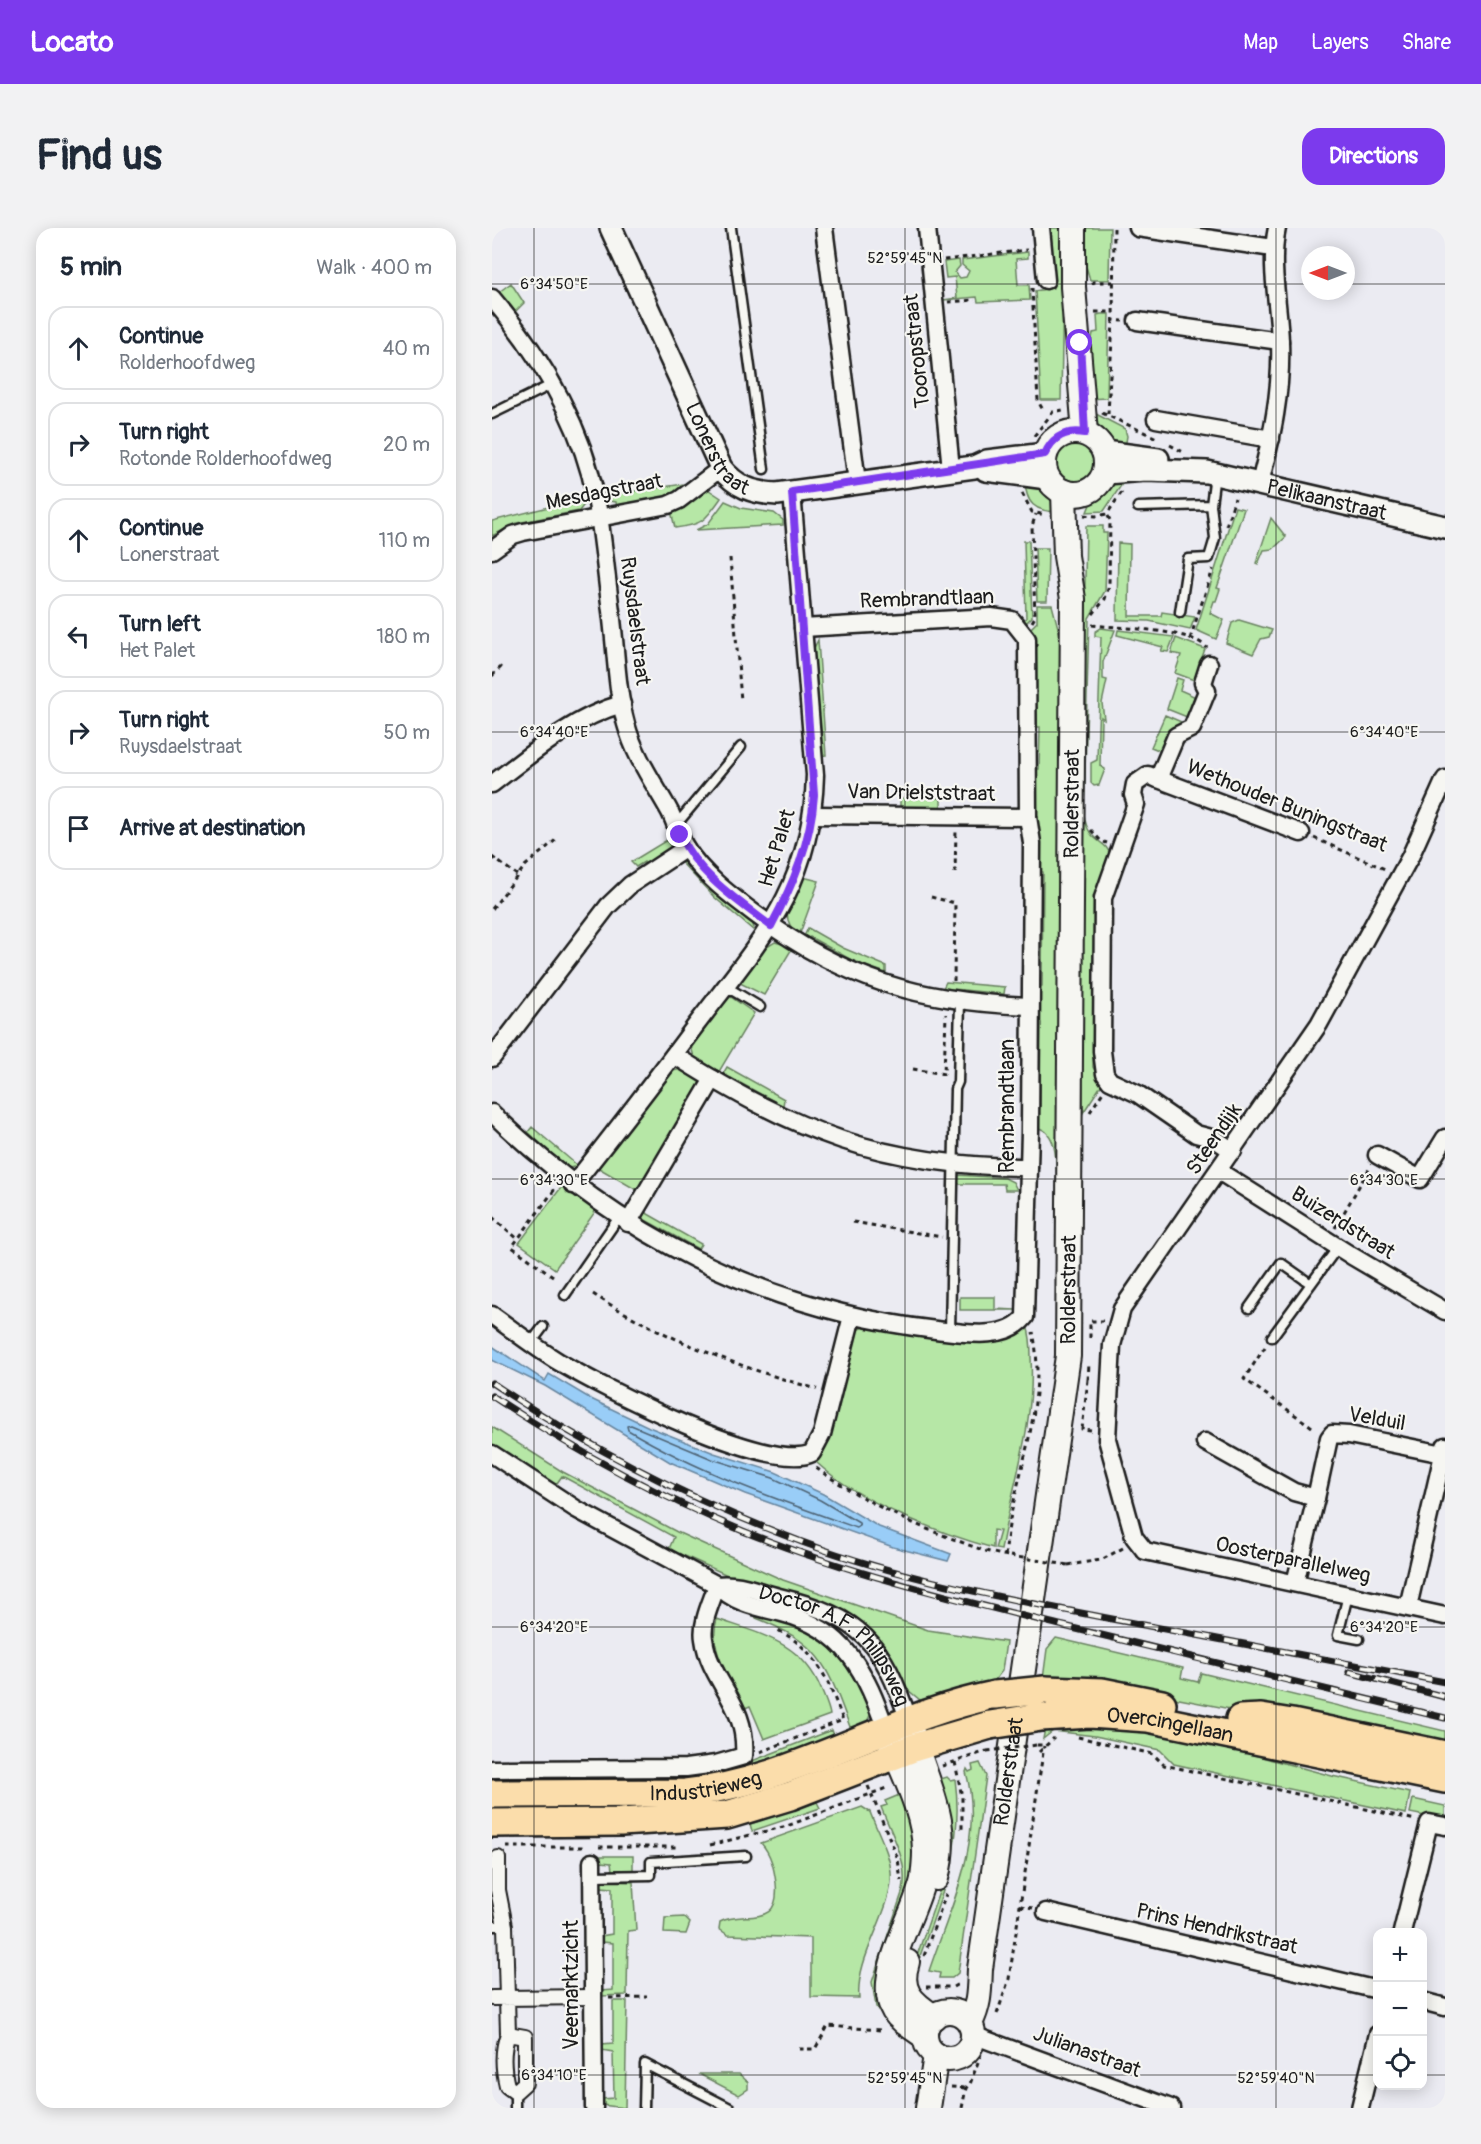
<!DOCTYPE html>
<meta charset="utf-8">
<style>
:root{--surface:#fff;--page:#f2f2f3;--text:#1f2937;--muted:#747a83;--line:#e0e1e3;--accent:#7c3aed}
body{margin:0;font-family:Pangolin,sans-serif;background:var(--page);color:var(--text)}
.controls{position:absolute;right:18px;bottom:18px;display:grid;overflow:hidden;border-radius:12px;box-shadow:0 3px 15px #0003}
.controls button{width:54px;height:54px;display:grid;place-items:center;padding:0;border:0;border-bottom:2px solid var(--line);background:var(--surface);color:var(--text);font:30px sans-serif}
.compass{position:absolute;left:809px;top:18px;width:54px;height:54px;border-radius:50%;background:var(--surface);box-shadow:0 3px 15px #0003;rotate:270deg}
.stop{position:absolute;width:18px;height:18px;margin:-14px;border:4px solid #7c3aed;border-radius:50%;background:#fff}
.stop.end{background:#7c3aed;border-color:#fff;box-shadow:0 2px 6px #0008}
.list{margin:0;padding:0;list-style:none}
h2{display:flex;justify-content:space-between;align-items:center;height:78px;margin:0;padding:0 24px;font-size:26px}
h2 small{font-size:20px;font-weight:400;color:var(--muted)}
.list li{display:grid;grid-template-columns:39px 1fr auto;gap:18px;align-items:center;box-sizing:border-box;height:84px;margin:0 12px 12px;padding:0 12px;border:2px solid var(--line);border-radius:18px}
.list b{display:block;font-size:22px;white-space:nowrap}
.list p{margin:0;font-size:20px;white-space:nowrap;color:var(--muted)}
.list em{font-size:20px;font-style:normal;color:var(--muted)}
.icon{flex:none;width:33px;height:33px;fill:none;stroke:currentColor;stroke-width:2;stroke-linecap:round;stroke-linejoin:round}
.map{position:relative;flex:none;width:953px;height:1880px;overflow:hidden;border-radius:18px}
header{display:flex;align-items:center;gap:36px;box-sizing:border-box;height:84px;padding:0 30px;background:var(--accent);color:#fff}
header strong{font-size:28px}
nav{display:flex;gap:33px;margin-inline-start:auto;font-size:21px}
.intro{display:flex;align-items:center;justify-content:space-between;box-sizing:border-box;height:144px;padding:0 36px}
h1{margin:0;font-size:42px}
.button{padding:15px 27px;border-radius:18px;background:var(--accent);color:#fff;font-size:21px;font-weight:700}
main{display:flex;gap:36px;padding:0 36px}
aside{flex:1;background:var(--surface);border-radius:18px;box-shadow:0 3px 15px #0003}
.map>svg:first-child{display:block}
.green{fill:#b6e7a6;stroke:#698261;stroke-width:1.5}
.water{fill:#99cdf7;stroke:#67869f;stroke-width:1.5}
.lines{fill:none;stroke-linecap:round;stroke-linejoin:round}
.shore{stroke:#4e6374;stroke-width:1.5}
.service-casing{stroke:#1c1c1c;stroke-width:13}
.pedestrian-casing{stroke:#1c1c1c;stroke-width:18}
.minor-casing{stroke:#1c1c1c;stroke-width:21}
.tertiary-casing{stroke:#1c1c1c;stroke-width:26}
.secondary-casing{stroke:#1c1c1c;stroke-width:28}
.primary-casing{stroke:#1c1c1c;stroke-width:32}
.path{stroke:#1c1c1c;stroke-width:3;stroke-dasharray:4.5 4.5;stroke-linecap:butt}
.service{stroke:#f6f6f2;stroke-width:8}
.pedestrian{stroke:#f6f6f2;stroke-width:14}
.minor{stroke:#f6f6f2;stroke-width:16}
.tertiary{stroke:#f6f6f2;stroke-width:21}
.secondary{stroke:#f6f6f2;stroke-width:24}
.primary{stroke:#fbddab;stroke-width:27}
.rail-casing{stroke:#1c1c1c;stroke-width:7}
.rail{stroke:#f6f6f2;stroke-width:4.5;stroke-dasharray:14;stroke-linecap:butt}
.primary-bridge-casing{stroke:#1c1c1c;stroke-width:32;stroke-linecap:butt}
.path-bridge{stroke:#1c1c1c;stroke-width:3;stroke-dasharray:4.5 4.5;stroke-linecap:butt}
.primary-bridge{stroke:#fbddab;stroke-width:27}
.route{stroke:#7c3aed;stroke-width:8}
.ticks{fill:none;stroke:#1c1c1c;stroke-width:1.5;stroke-opacity:0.45}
.labels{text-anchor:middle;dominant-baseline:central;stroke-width:4.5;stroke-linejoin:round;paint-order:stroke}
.street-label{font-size:21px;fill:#1c1c1c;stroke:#f6f6f2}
.ticks-label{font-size:15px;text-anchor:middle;fill:#1c1c1c;stroke:#f6f6f2;stroke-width:4.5;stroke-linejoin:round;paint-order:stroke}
</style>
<header>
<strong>Locato</strong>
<nav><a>Map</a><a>Layers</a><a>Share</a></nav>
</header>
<div class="intro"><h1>Find us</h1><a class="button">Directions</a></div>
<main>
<aside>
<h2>5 min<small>Walk · 400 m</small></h2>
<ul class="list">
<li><svg class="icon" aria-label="ahead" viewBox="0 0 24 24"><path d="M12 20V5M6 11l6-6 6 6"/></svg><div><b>Continue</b><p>Rolderhoofdweg</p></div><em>40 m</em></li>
<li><svg class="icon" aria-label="right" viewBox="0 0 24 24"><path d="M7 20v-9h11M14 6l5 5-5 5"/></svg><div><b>Turn right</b><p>Rotonde Rolderhoofdweg</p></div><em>20 m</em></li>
<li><svg class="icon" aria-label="ahead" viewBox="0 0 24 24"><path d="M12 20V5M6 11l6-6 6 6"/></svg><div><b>Continue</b><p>Lonerstraat</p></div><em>110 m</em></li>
<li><svg class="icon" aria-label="left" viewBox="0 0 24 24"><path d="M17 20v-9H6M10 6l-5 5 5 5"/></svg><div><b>Turn left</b><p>Het Palet</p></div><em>180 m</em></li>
<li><svg class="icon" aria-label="right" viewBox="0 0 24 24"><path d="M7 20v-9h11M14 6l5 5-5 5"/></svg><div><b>Turn right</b><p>Ruysdaelstraat</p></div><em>50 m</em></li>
<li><svg class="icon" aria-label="arrive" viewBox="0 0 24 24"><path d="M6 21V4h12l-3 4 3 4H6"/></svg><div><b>Arrive at destination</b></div></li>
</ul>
</aside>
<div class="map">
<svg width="953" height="1880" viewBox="0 0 953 1880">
<rect width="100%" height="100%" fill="#ebebf2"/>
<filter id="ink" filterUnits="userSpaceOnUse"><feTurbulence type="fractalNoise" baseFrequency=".0167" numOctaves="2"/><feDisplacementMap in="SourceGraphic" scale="12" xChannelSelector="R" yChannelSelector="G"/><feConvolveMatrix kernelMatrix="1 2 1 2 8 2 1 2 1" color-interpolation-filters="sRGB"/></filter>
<g filter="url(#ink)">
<path class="green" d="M554 0H572L569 172H549L543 63 561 60Z
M589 0H618L617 52H598L590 24Z
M536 24V30L524 31 526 57H537L538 72 486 74 485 69 451 72 465 70 463 49 454 50 452 34 467 32 468 38 463 44 468 50 474 49 477 43 470 37V32Z
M19 55 32 75 20 87 3 67Z
M609 86H617L615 170 595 171V134L601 105 606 104 605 87Z
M596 185 604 186 633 201 635 208 633 220C614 217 601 202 596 185Z
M564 235a19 19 0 1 1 38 0a19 19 0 1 1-38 0Z
M533 250C551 257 562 265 568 284 543 284 533 276 533 250Z
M632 253 612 283 595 284C601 266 613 256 632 253Z
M192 256 194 258 178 269 125 279 124 274 117 273 113 267Z
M214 260 229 270C213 293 210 297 183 300L179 283Z
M89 271 91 278 87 283 25 295 0 308V293Z
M233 273 249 280 282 285 291 292V297L204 302 216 296Z
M743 279 752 281 725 360 728 361 724 373H722L718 385 732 392 724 411 704 402Z
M779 290 794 309 781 321 772 322 766 336 764 335Z
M594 298H611V305H615L613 363 597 390 592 586C596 617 614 610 618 627L605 663 602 687 601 839 610 856 591 885 588 625Z
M532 313H537L540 389 534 395 532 392 534 390Z
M626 315 638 316 637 388H669L670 384 703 389 698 402 657 393 625 392Z
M543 320H556L555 373H545Z
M545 377H560L569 411 571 689 565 958C564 940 567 904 546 900L543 880H548L549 795H544L545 759 550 758 551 644 546 643 542 541H547L548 499H543L544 425 537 402 545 394Z
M747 392 780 402 777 409 769 411 761 426 734 415 740 395Z
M609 400 623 402 611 434V451L615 452 610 475 612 491 609 489 608 538 613 541 607 557 602 558 599 555V535L605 532 609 409 603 408V404Z
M626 402 682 409 676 424 669 423 671 419 625 407Z
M684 410 713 421 702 452 683 445 689 427 679 425Z
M326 412 334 527 328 528 320 424Z
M685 450 691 452 688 462 704 469 706 475 700 491 675 481Z
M673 487 694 496 669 523 659 519Z
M408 570H449V582H408Z
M175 612 180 621 155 638 152 634 144 639 139 634Z
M188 633H194L259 691 262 700 261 702 222 669Z
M311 649 327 653 307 708C284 688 300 671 311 649Z
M316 700 351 720 394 738V745L365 735 318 709 315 713 311 711Z
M283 714 301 719 272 767 246 754 270 722Z
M454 754 513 759 512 766 451 760Z
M236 767 262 785 225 847 203 833 199 818Z
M235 839 292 871 291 878 239 850 236 854 229 849Z
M191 841 214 854 148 964 105 939 180 843Z
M40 899 86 938 73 941 64 936 67 932 36 904Z
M466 947 513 950 521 954 525 962H513L512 956H466Z
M71 957 105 981 63 1041 27 1015Z
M149 982 209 1016 206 1021 146 988Z
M468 1069H503V1081L524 1082H468Z
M373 1098 516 1110 535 1098C539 1108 539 1119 539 1130 543 1197 520 1257 509 1322L503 1321 508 1303 501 1302V1320C444 1304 369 1275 325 1235L324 1230 363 1103Z
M0 1199 71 1244 185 1304 291 1352 436 1402 514 1414 510 1443 499 1457 435 1473 428 1472 410 1457 386 1414 177 1321 182 1309 70 1248 63 1258 0 1216Z
M262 1385 319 1401 362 1438 380 1483 373 1498 361 1507C336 1441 333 1417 264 1390Z
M225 1391C268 1406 310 1414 329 1461 332 1469 337 1479 338 1487L272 1511 258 1478 253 1480C240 1453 215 1422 225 1391Z
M564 1410 691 1440 689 1450 706 1454 709 1445 953 1503V1523L636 1461 551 1451 555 1421Z
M599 1493 703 1511 840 1548 918 1565 914 1586 682 1536 668 1522 603 1508 561 1503 551 1511 554 1495Z
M340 1502 343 1510 262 1540 260 1533Z
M488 1535 494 1548 466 1745 460 1750H447L448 1745 437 1743C458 1680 493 1612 474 1544L475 1541 477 1544 481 1542 480 1537Z
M455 1549 458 1552 463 1551C473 1624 446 1675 423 1742L419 1745 454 1644 446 1552Z
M412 1565 427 1606 398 1796 384 1779 380 1754 411 1662C417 1634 399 1605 389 1579L395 1577 393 1573Z
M921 1571 953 1578V1592L918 1585Z
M325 1574 328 1580 260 1603 258 1596Z
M370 1579 378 1584C385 1603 398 1625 399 1645 402 1682 363 1728 367 1770L319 1769V1710L236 1707 227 1701 228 1694C251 1681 289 1703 284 1655 282 1640 279 1626 269 1615Z
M103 1628H141V1642H120L119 1635 109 1634Z
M109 1653 141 1654 144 1702 136 1703 135 1767 109 1768V1763L121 1762V1715L109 1714V1708L120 1706V1660L109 1659Z
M192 1689 198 1695 194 1706 172 1705 173 1690Z
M121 1773H135L133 1880 110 1877V1871L122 1870 121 1824 109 1822 110 1816 121 1815Z
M207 1846H247L256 1854V1861L247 1867Z"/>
<path class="water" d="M0 1118 53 1153 57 1146 99 1171 157 1199 222 1225 283 1244 331 1266 387 1299 459 1326 456 1333 401 1319 253 1266 178 1234 53 1158 0 1132Z"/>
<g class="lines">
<path class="shore" d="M139 1197 220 1231 281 1250 328 1272 367 1295 368 1298 365 1300C286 1272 208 1245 136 1202L135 1198Z"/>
<defs>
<path id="service" d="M239 0 272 241
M0 186 61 156
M646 279 719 277
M688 384 696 331 717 330 723 310 719 277 723 246
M184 597 249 519
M233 758 268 779
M73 1067 127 989
M757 1080 789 1035 819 1056
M458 1103 463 861 466 854 468 774
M780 1109 846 1019
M39 1115 51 1099
M856 1367 846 1407 867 1411
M101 1648 159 1647V1634L254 1628
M0 1698H13
M23 1864V1880
M152 1880 153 1836 238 1880"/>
<path id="pedestrian" d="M6 1630V1662L13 1698 16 1806C10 1822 11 1842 15 1858L23 1864 33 1855V1809L16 1806
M0 1770 101 1769"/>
<g id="minor">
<path d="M332 0 365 254"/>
<path d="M435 0 459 241"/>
<path d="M549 0 554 52"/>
<path d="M646 0 781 20"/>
<path d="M0 70C49 128 89 195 104 270 111 307 114 346 119 383 124 420 124 460 134 496 143 529 162 555 178 584 184 596 187 609 194 620 210 646 238 667 262 685 351 752 428 774 538 778"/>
<path d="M645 93 788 113"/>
<path d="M664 191 779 211"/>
<path d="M768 255C780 208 790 163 788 114 787 76 777 38 785 0"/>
<path d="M0 322 21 307 31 304 176 277 187 272 229 240"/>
<path d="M717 436 711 455 715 463 700 500 684 508 666 551 809 605"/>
<path d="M666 551 656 547 643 556 641 567 644 576 611 670 610 823 613 846 618 853 646 866 704 906 723 911 741 923"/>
<path d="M953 551 918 629 827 796 630 1081 620 1117 615 1211 642 1309 653 1323 953 1388"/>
<path d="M0 556C39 526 82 489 130 476"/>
<path d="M321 587 536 589"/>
<path d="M182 827C303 904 391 939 537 939"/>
<path d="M0 830 116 678 138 657 194 620"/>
<path d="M0 885C126 1007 269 1081 444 1102 472 1105 514 1113 533 1089L538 903 540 615 536 589 535 411 520 392 499 389 311 400"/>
<path d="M885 927 928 951 953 910"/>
<path d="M728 944 860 1028 953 1083"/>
<path d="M81 957C123 904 164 851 204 797 268 713 320 659 323 547L300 264"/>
<path d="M136 995 221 851"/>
<path d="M0 1087C22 1103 44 1120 67 1134 109 1159 278 1246 320 1225L330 1206 360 1088"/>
<path d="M713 1214 802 1264 824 1270 837 1210 840 1206 857 1207 951 1226"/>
<path d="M0 1226 84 1281 225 1357C243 1376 266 1379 290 1385 354 1401 374 1445 394 1502"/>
<path d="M803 1355 824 1270"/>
<path id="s1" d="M225 1357C247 1354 266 1364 287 1369 370 1389 390 1414 417 1493"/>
<path d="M916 1379 953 1218"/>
<path d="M0 1541 194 1540 224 1536 252 1528C256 1475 218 1455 212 1411 209 1394 220 1373 225 1357"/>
<path d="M100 1634 102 1880"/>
<path d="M554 1684 886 1762"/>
<path d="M910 1704 937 1595 953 1598"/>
<path d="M930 1773 953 1779"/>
<path d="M481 1807 679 1880"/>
<path d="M868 1880 886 1806"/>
</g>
<g id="tertiary">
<path id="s2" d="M119 0 229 240C244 259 261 265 285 266L482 239 495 233 553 226"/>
<path d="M613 224 666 231"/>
<path d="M494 242 555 250"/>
<path id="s3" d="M614 245 653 242 715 244 953 299"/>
</g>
<g id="secondary">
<path d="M581 0V59L593 205"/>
<circle cx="583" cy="235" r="31"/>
<path d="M419 1501C433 1556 460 1591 444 1650"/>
<path d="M397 1510C411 1545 433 1585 433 1624 433 1633 432 1642 431 1651 424 1686 382 1749 402 1783 409 1794 423 1801 433 1809"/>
<path d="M415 1734C406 1762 419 1774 442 1789"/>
<circle cx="457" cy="1807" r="24"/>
<path id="s4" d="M478 1795C488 1776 487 1760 488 1741L576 1128 581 371 574 328 572 264"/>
<path d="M436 1880 444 1827"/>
</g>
<g id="primary">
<path d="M553 1462 610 1464 670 1476"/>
<path id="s5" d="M549 1489 598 1486 656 1490 953 1551"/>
<path d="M748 1491 769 1490 800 1495 953 1527"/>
<path id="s6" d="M0 1566 193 1565C302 1554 396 1488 503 1467"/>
<path d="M0 1595 129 1594 235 1587 298 1568 424 1519 498 1497"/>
</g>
</defs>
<use href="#service" class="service-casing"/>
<use href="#pedestrian" class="pedestrian-casing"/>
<use href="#minor" class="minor-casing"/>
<use href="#tertiary" class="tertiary-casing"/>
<use href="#secondary" class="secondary-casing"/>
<use href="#primary" class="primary-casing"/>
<path class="path" d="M622 0 621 92 631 93
M452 32 535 22
M601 56V54H621
M540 60 546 173 552 184
M456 74 483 72
M603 84H620
M610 185 667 211
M616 186 621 92
M542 208 561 184 571 182
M678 217 693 225
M530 265 540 284 553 287
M592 287 604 288 615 286 632 261
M734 298 743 270
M238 330 249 473
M601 386 613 371 617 358 618 292 615 286
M540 394 543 389 540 298 544 286
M600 397C625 400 700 401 715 420
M698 411 721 341
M0 448 10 438
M599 602 609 613 615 615
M822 610 893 641
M0 629 25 647
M463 645 464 602
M439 669 463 675 462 753
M0 681 33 638 67 609
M421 841 452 846 454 786
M598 884 611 864
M0 989 26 1011
M361 994 450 1009
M843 1000 877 941
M61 1048 20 1019 63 961
M101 1066C170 1110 246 1139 325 1161
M598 1110V1093H611
M773 1119 752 1151 823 1201
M596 1152 597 1135
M596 1152 590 1201 599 1202
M324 1240C369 1271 413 1294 464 1312 482 1319 499 1326 518 1328
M513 1328C515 1314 516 1300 519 1286 532 1226 554 1166 541 1104
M576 1337 609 1332 631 1320
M586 1509 661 1526 672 1537 924 1592
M545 1517H552
M268 1524 351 1492C335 1451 327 1424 286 1402
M547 1524 562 1510
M463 1534 470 1569V1605
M450 1538 495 1523
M376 1558 406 1631 409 1653
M218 1617 295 1598 397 1559
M14 1619H94
M107 1619H187
M528 1678 541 1680
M432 1728 454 1666
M434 1759H461L468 1755
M117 1770 155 1769
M505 1786 517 1751 552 1518
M307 1821H323L336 1798 389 1802
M459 1859 474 1860
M470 1880 474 1860 478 1856 489 1826"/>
<use href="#service" class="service"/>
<use href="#pedestrian" class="pedestrian"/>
<use href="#minor" class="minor"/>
<use href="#tertiary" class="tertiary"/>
<use href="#secondary" class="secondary"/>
<use href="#primary" class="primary"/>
<defs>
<path id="rail" d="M0 1155C97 1220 200 1273 310 1314 410 1351 515 1371 620 1391 731 1412 842 1433 953 1454
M0 1168C79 1220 163 1267 251 1303 355 1345 463 1371 572 1398 699 1429 826 1460 953 1490
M857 1444 953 1469"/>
</defs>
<use href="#rail" class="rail-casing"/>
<use href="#rail" class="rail"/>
<defs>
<path id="primary-bridge" d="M503 1467 553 1462
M498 1497 549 1489"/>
</defs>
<use href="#primary-bridge" class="primary-bridge-casing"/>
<path class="path-bridge" d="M518 1328 576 1337
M495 1523 545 1517"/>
<use href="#primary-bridge" class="primary-bridge"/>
</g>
</g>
<g class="lines" filter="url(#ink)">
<path class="route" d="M188 607C205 646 246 673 279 698 301 657 319 614 322 567L300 264 553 226C561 208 574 202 593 205L588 115"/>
</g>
<path class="ticks" d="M42 0V1880M413 0V1880M784 0V1880M0 56H818M854 56H953M0 504H953M0 951H953M0 1399H953M0 1847H886M930 1847H953"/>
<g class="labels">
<g class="street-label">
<text transform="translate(425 123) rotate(-96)">Tooropstraat</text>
<text stroke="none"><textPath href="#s2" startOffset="246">Lonerstraat</textPath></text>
<text transform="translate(112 264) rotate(-11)">Mesdagstraat</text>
<text stroke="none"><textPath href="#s3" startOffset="224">Pelikaanstraat</textPath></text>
<text transform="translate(435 371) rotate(-2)">Rembrandtlaan</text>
<text transform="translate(143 393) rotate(83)">Ruysdaelstraat</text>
<text transform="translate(429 565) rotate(1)">Van Drielststraat</text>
<text stroke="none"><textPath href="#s4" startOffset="1227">Rolderstraat</textPath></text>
<text transform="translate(795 578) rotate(22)">Wethouder Buningstraat</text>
<text transform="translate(285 620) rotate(-73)">Het Palet</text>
<text transform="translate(515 878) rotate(-90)">Rembrandtlaan</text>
<text transform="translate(722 911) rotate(-56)">Steendijk</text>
<text transform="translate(851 995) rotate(32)">Buizerdstraat</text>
<text stroke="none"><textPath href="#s4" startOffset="741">Rolderstraat</textPath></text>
<text transform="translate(885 1191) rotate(10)">Velduil</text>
<text transform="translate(801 1332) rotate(12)">Oosterparallelweg</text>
<text stroke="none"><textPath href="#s1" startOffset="141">Doctor A.F. Philipsweg</textPath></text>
<text stroke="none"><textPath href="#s5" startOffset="130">Overcingellaan</textPath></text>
<text stroke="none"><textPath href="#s4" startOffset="255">Rolderstraat</textPath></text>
<text stroke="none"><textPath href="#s6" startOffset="214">Industrieweg</textPath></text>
<text transform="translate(725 1701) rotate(13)">Prins Hendrikstraat</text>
<text transform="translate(79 1757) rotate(-90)">Veemarktzicht</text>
<text transform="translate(595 1824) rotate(20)">Julianastraat</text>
</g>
</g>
<g class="ticks-label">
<text x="413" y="35">52°59'45"N</text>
<text x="62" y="61">6°34'50"E</text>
<text x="892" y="509">6°34'40"E</text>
<text x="62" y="509">6°34'40"E</text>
<text x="892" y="957">6°34'30"E</text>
<text x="62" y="957">6°34'30"E</text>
<text x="62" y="1404">6°34'20"E</text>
<text x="892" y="1404">6°34'20"E</text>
<text x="62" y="1852">6°34'10"E</text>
<text x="413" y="1855">52°59'45"N</text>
<text x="784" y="1855">52°59'40"N</text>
</g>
</svg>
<div class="controls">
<button>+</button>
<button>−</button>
<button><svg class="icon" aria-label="locate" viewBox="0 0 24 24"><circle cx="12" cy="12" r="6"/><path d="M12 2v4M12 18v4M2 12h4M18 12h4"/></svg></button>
</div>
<svg class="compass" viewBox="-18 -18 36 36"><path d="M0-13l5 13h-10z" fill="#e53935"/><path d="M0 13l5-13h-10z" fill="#747a83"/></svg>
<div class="stop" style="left:588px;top:115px"></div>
<div class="stop end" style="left:188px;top:607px"></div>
</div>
</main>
